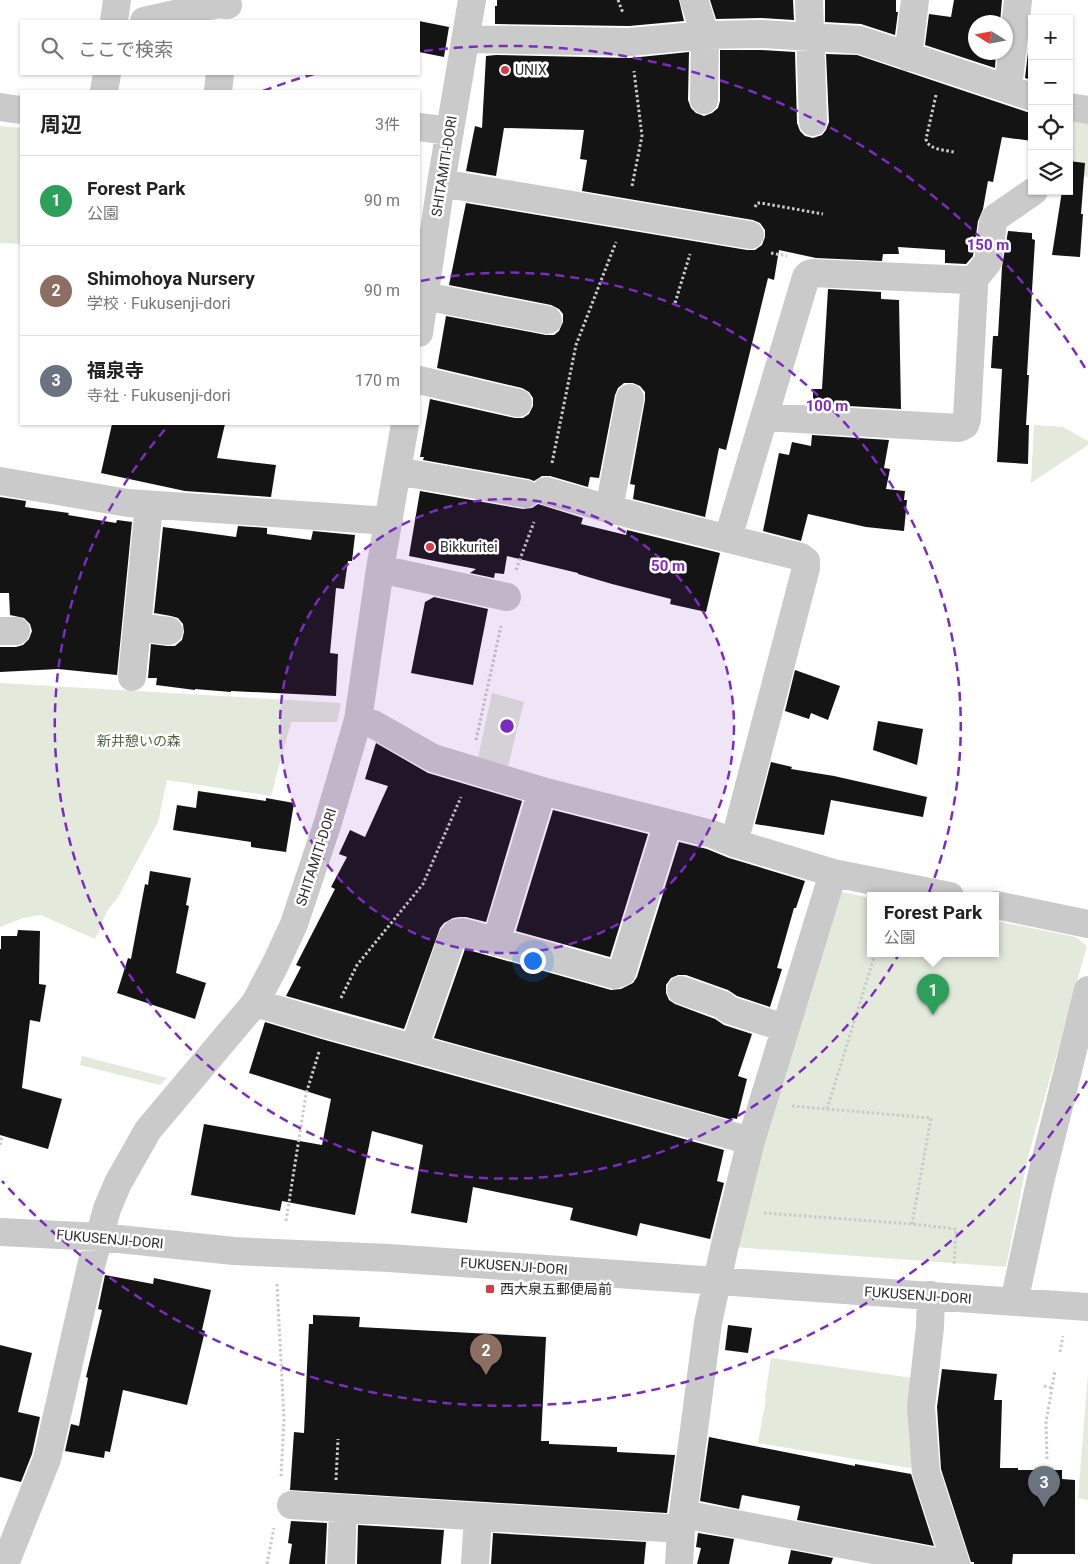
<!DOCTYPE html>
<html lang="ja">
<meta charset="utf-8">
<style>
:root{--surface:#fff;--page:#f2f2f2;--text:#222;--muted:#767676;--line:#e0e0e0;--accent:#d63d45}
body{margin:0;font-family:Roboto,"Noto Sans JP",sans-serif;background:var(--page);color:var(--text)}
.controls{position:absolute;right:15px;top:15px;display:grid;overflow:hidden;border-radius:0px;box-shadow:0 1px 4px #0004}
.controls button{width:45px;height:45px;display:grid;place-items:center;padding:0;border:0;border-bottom:1px solid var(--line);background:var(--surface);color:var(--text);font:25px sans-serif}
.compass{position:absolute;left:968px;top:15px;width:45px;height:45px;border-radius:50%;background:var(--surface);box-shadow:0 1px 4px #0004;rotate:281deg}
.you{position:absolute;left:532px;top:960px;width:18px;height:18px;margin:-12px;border:4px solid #fff;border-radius:50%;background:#1a73e8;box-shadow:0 0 0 8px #1a73e833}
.badge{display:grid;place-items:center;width:32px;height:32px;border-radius:50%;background:var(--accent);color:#fff;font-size:16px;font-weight:700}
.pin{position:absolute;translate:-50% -41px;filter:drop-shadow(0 1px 2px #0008)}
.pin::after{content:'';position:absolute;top:26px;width:18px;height:15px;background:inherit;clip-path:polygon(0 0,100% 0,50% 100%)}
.popup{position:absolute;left:867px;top:892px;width:132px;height:65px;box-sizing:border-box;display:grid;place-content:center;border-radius:0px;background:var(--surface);filter:drop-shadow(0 1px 4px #0005);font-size:16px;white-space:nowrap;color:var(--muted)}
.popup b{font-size:19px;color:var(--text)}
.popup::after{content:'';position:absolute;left:50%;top:100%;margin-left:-10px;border:10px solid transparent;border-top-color:var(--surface)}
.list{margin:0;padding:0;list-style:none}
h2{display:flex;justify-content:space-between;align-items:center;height:65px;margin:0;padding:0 20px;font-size:21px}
h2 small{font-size:16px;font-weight:400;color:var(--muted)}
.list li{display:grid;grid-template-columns:32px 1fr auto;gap:15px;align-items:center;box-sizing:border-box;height:90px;padding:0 20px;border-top:1px solid var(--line)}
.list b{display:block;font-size:19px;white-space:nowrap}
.list p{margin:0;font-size:16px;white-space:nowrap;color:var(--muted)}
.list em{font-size:16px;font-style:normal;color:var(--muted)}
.icon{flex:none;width:28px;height:28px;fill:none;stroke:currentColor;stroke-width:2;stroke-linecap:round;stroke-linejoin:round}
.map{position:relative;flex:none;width:1088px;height:1564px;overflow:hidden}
.search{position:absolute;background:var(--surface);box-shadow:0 1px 4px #0004;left:20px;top:20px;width:400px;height:55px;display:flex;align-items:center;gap:12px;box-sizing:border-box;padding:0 18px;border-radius:0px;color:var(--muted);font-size:19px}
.panel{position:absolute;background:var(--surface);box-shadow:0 1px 4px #0004;left:20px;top:90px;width:400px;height:335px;border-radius:0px}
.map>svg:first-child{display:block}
.green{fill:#e3e9db}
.building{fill:#141414}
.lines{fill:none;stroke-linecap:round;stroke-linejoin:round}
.path{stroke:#cacaca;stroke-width:3;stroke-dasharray:2.5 2.5;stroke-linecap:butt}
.minor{stroke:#cacaca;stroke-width:28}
.ring{fill:none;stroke:#7b2cbf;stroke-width:2.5;stroke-dasharray:9 6}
.poi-dot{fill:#d63d45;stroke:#fff;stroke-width:2}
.labels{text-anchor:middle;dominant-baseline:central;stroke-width:5;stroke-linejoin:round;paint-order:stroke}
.poi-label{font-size:14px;fill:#2d2d2d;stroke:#fff;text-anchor:start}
.street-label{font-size:14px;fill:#2d2d2d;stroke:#fff}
.park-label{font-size:14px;fill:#4f643e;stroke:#fff}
.centre{fill:#7b2cbf;stroke:#fff;stroke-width:2.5}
.ring-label{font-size:15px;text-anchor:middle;font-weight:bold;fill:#7b2cbf;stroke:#fff;stroke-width:5;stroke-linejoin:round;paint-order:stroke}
</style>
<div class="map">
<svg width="1088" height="1564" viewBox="0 0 1088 1564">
<rect width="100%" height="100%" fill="#fff"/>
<path class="green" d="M1071 121 1088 123V177L1069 175V122Z
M0 126 21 128V244L0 243Z
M1034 425 1063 427 1088 441V445L1031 483Z
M0 683 341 703 337 722H291L271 796 167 780 158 822 118 897 107 911 95 939 41 915 23 918 0 927Z
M492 693 524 702 507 770 477 762Z
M837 891 870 898V954H996V921L1076 937 1087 946 1028 1157 1006 1267 733 1247Z
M82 1056 167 1078 160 1085 80 1065Z
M771 1358 913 1378 916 1469 758 1443 766 1398 765 1397Z
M1088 1374V1500L1078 1498Z"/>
<path class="building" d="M497 0H679L684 21 629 26 495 24V6H497Z
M710 0H793L794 20 761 18 716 19Z
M825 0H896V12H898L895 35 861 24 825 22Z
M954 0H1002L1000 22H976V52H996L995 68 925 45 929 14 951 17Z
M1032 18V80L1025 78Z
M419 21 449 27 444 57 419 52Z
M720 50H761L795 52 797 123 800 131 805 136 813 138 822 135 826 130 829 122 826 54 857 55 1027 112H1032V141L1002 137 993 182 988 181 983 209 978 221 973 256 966 264 945 263V250L898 247 899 254H883L882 261 816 258 779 250 774 280 768 278 726 450 719 448 705 517 633 499 635 485 630 484 645 400V392L640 386 633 383H624L618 388 615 395 599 478 590 477 588 487 550 476H542L534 481 529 479 423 460 424 457H420L430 399 515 418H523L529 414 533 406V398L529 392 522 388 437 368 446 316 546 335H554L559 331 563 322V314L559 309 551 305 449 285 466 203 747 250H755L762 245 765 237V230L760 223 753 220 582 191 587 160 580 159 584 130 504 128 496 176 466 171 475 126 482 128 486 56 496 55 630 58 689 52 688 100 691 108 696 113 704 116 712 113 718 108 720 101Z
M1069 161 1085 163 1081 214H1083L1080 257 1052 255 1062 191H1069Z
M1008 231 1032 233V239L1035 240 1027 375H1029L1026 425H1029L1028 464 997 462 1002 369 991 368 993 336H998L1002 267Z
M828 289 881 292V299L899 300 901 409 813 404V389H822Z
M112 424H225L217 458 276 465 271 497 185 491 101 473Z
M812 435 889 440 884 468 890 469 886 489 905 491 904 500H907L904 531 866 527 808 514 801 541 763 531 779 453 789 455 792 442 811 446Z
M420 491 523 509 532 508 538 504 583 518 581 524 626 535 627 530 720 553 706 612 670 604 671 599 612 584 578 574V573L507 556 504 574 495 573 494 578 470 573 476 569 409 556Z
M0 497 26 501 25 507 69 513 68 515 116 523 117 520 132 522 117 675 58 669 0 672V647H16L23 645 29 639 32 631 30 624 24 618 10 615 9 593H0Z
M238 526 267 528V534L311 540 313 531 355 535 352 561H348L344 589 336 588 330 653 338 654 336 696 231 691V692L195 689V690L156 685 157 678H148L151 644 167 646H175L182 640 184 632 183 624 178 618 171 616 154 613 163 527 236 537Z
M434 597 488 609 473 685 411 673 425 602Z
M795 670 840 686 828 720 811 713 809 719 785 711Z
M878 721 923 729 917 765 873 750Z
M376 743 428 773 522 801 486 922 466 917H459L453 918 444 923 440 928 404 1029 286 996 301 967 296 965 335 889 331 887 347 857 339 854 350 830 365 837 388 786 365 779Z
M771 762 792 767 791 769 834 776 927 797 923 817 831 800 824 835 755 824Z
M198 791 266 801V798L294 803 286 852 251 847V842L173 830 177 805 196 808Z
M553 810 648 834 610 957 516 931Z
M679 842 707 849 729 858 805 881 796 908H794L777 968 782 969 770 1007 737 996 728 990 686 975H678L671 978 666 985V993L669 1000 675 1004 715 1019 724 1025 752 1034 738 1076 747 1079 737 1119 732 1118V1120L434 1038 465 949 611 990 621 989 633 983 637 977Z
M150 871 191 878 186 905 189 906 176 973 206 983 195 1019 117 993 128 958 131 959 145 884 148 885Z
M18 930 40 931 39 984 46 985 40 1022 30 1020 22 1088 62 1099 48 1149 0 1135V949H1V936H17Z
M265 1022 325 1040 724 1150 717 1181 724 1183 710 1239 640 1223 637 1236 570 1220 573 1208 473 1187 467 1223 411 1213 423 1145 372 1131 355 1215 282 1201 280 1211 191 1195 204 1124 322 1145 331 1099 249 1073Z
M105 1275 153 1284 154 1278 211 1290 202 1330 205 1331 187 1405 123 1390 110 1452 105 1451 104 1458 65 1451 71 1424 79 1426 88 1378 86 1377 102 1310 98 1309Z
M313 1315 360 1317 359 1327 546 1337 541 1441H549V1444L617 1447V1452L675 1455 667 1513 290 1490 294 1432 304 1433 309 1324H313Z
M728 1325 752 1328 748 1353 725 1350Z
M0 1345 32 1353 18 1412 40 1417 32 1454 21 1482 0 1477Z
M942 1369 997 1374 994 1400H1002L1000 1468H1018V1470H1062V1479L1075 1480V1554H1013L1012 1564H974V1562H971L941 1469 937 1407Z
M709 1437 855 1466V1464L911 1474 934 1546 797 1520 800 1506 742 1495 739 1509 700 1501Z
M291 1521 327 1523 325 1564H289L292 1544 288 1543Z
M358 1525 444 1530 441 1564H357Z
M493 1533 646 1542 644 1564H491Z
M698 1533 734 1539 729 1564H697L701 1548 696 1547Z
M791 1550 833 1558 831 1564H788Z"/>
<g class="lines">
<path class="path" d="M618 0 623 13
M936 95 926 139C928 150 945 150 954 152
M632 186 642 136 634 71
M755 207 757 203H761L823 214
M771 253 787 256
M675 303 690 254
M552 463 576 345 616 242
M516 570 534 522
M476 740 501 626
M341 998 357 965 423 884 461 797
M792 1106 931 1118 912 1224
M827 1109 875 954
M0 1145 2 1136
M764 1213 912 1224 956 1229 954 1266
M286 1221 306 1094 319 1052
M277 1284 284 1419 281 1477
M1060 1352 1063 1336
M1044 1386 1052 1388
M1047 1459 1046 1422 1055 1371
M336 1480 338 1439
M267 1564 274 1528"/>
<path class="minor" d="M694 0 705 35 704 100
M809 0 813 122
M114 21 117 0
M144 21 218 4 228 5
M466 39 630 42 705 35 761 34 860 40 1032 97
M908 57 915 0
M1008 89 1018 0
M104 91 107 74
M218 91 220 74
M0 107 21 110
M1069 107 1088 110
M419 127 450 131
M441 183 750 235
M424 296 548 320
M419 333 441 183 472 0
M419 380 518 403
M764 417 959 428 965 425 967 419 974 287 972 282 988 262 993 223 995 218 1034 191
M397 471 526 494
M0 481 128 503 389 521
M546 491 609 509 801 557 806 561V568L734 843
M609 509 630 398
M728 538 806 277 809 274 812 273 968 280 972 282
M380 569 507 597
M137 627 169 631
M0 631H16
M132 677 149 505
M358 720 373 724 433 758 542 791 712 834 734 843 833 873 950 896
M996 905 1088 924
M496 942 542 791
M681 990 723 1005 729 1010 785 1028
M255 1003 329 1025 751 1141
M414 1048 452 938 456 933 462 932 615 975 622 972 668 823
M0 1232 100 1237 234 1251 389 1258 1088 1307
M931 1295 930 1327 921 1407 926 1472 956 1564
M1014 1302 1040 1182 1088 990
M291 1505 681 1529
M683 1514 942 1563 953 1559
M5 1564 47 1459 91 1266 107 1209 118 1183 148 1130 255 1003 276 963 294 924 328 822 358 720 380 569 405 424
M341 1564 343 1508
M475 1564 478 1517
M679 1564 681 1529 708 1323 724 1249 751 1141 833 873"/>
</g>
<circle cx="507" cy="726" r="227" fill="#7b2cbf" fill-opacity=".12"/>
<g class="ring">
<circle cx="507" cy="726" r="227"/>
<path d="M421 281A453 453 0 1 1 168 426"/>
<path d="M1087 1081A680 680 0 0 1 2 1181M263 91A680 680 0 0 1 314 74M424 51A680 680 0 0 1 1087 371"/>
</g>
<g class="poi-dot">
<circle cx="505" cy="70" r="5"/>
<circle cx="430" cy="547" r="5"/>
<rect x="485" y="1284" width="10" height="10" rx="2.5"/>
</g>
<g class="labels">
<g class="poi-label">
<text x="515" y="70">UNIX</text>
<text x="440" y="547">Bikkuritei</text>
<text x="500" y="1289">西大泉五郵便局前</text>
</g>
<g class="street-label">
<text transform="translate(444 166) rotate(-81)">SHITAMITI-DORI</text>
<text transform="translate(316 857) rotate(-72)">SHITAMITI-DORI</text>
<text transform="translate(110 1239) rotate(5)">FUKUSENJI-DORI</text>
<text transform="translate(514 1266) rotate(4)">FUKUSENJI-DORI</text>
<text transform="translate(918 1295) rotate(4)">FUKUSENJI-DORI</text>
</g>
<g class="park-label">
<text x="139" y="741">新井憩いの森</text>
</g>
</g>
<circle cx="507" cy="726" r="8" class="centre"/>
<g class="ring-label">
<text x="988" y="250">150 m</text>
<text x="827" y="411">100 m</text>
<text x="668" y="571">50 m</text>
</g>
</svg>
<div class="controls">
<button>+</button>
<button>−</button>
<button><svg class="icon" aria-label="locate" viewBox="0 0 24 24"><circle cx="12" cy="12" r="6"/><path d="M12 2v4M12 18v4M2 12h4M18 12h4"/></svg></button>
<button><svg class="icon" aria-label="layers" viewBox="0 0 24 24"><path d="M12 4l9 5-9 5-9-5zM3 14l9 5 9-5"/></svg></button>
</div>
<svg class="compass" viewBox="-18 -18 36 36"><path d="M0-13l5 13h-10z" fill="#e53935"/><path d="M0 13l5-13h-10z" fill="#767676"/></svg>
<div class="you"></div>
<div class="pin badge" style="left:933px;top:1015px;background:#2e9e5b">1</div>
<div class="popup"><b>Forest Park</b>公園</div>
<div class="pin badge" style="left:486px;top:1375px;background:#8d6e63">2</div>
<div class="pin badge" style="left:1044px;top:1507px;background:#6b7280">3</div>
<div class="search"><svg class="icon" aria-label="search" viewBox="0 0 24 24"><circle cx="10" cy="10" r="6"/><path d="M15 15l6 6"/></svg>ここで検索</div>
<section class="panel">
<h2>周辺<small>3件</small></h2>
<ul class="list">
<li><span class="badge" style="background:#2e9e5b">1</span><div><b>Forest Park</b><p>公園</p></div><em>90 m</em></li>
<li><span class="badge" style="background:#8d6e63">2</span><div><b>Shimohoya Nursery</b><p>学校 · Fukusenji-dori</p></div><em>90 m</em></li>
<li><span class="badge" style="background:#6b7280">3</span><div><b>福泉寺</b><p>寺社 · Fukusenji-dori</p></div><em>170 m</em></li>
</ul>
</section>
</div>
